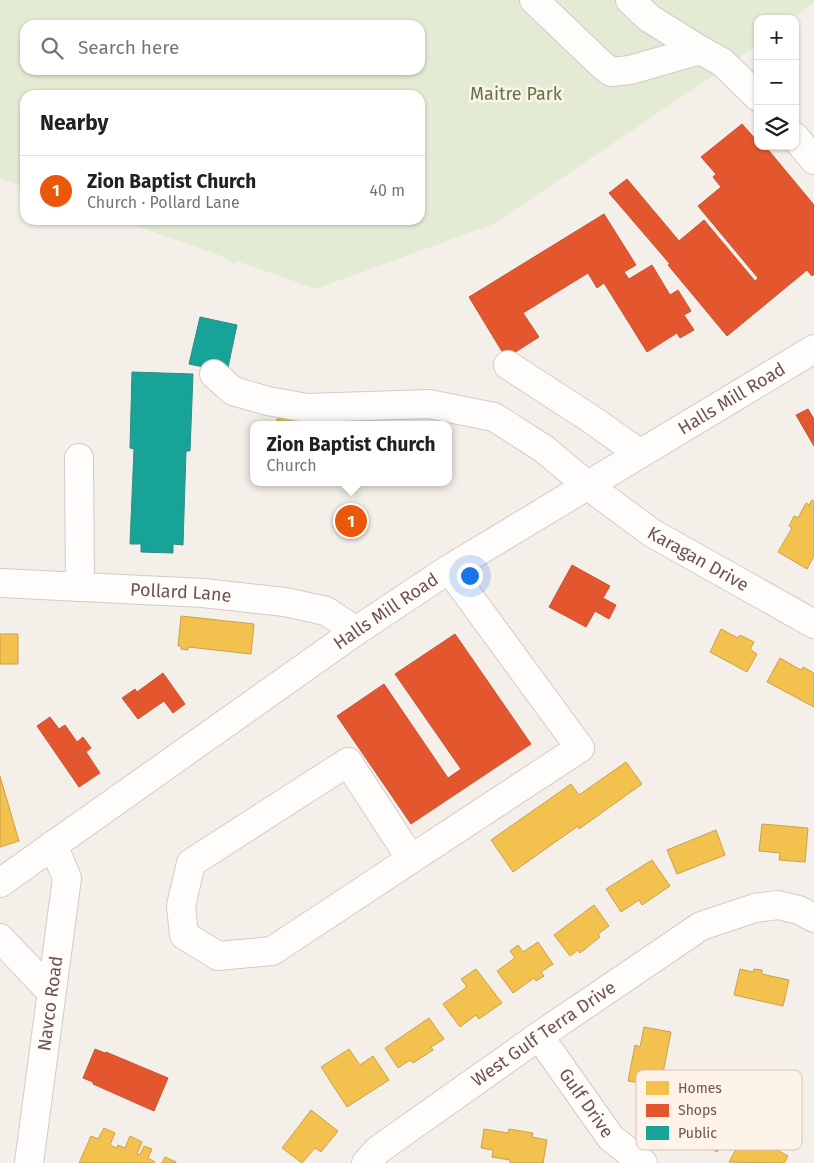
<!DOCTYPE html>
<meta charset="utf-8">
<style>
:root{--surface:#fff;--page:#f6f6f6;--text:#202124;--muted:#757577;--line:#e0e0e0;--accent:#ea580c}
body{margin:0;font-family:"Fira Sans",sans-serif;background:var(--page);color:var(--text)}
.controls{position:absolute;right:15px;top:15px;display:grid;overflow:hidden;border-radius:10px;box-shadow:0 1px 4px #0004}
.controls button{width:45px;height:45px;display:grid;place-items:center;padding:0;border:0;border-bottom:1px solid var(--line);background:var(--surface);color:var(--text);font:25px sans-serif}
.you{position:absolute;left:469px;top:575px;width:18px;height:18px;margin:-12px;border:4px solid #fff;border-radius:50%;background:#1a73e8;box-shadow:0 0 0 8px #1a73e833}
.badge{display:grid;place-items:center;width:32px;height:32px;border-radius:50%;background:var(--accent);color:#fff;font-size:16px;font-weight:700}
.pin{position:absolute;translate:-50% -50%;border:2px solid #fff;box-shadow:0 1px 5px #0006}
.popup{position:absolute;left:250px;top:421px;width:202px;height:65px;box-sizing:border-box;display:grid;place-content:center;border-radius:10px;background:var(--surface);filter:drop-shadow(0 1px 4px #0005);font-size:16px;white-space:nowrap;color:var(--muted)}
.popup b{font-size:19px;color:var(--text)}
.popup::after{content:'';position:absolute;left:50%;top:100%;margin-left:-10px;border:10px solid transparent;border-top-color:var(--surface)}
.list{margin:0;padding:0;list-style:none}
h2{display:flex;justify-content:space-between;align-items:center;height:65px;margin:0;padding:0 20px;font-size:21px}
h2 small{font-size:16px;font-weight:400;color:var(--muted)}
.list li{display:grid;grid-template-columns:32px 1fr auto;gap:15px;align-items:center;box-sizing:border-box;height:70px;padding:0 20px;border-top:1px solid var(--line)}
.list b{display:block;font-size:19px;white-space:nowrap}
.list p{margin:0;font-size:16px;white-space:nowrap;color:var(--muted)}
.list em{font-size:16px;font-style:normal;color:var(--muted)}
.icon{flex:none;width:28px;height:28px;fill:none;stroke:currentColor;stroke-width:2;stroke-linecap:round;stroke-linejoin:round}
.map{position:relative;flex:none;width:814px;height:1163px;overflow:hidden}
.search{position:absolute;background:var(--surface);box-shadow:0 1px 4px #0004;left:20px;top:20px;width:405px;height:55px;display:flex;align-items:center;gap:12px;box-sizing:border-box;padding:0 18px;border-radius:15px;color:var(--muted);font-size:19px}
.panel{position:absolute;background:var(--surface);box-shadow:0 1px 4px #0004;left:20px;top:90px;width:405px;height:135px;border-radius:15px}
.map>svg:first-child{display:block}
.green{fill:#e4ebd4;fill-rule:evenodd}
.homes{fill:#f2c14e;stroke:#cca04d}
.shops{fill:#e4572e;stroke:#c25636}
.public{fill:#17a398;stroke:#328b81}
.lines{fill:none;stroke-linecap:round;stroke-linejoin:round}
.minor-casing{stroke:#d4cac6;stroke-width:30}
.minor{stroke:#fefdfc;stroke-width:28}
.labels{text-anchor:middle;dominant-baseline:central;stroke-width:5;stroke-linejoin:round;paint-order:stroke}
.park-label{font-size:18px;fill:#5a7842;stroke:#fef3e9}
.street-label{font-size:18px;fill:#72524a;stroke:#fef3e9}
.key{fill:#fef3e9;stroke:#d4c3b9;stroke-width:1}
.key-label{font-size:14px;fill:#72524a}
</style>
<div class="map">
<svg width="814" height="1163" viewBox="0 0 814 1163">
<rect width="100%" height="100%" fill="#f5efe9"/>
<path class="green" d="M0 0H814V2L792 19H758V45L496 223 316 289 237 261 234 264 224 257 120 220H420V95H25V187L0 178ZM25 25H420V70H25Z"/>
<path class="homes" d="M326 415 327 425H277V419Z
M812 500 814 501V556L807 569 778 552 792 528 789 526 794 516 798 518 806 503 809 505Z
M181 616 254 624 251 654 188 647V650L181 649V646H178Z
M721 629 738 638 740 635 754 642 750 649 757 654 747 672 710 652Z
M0 634H18V664H0Z
M780 658 801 670 803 667 814 673V707L767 682Z
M626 762 642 784 579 829 578 826 513 872 491 840 571 784 579 795Z
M0 776 19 841 0 847Z
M762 824 808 828 805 862 779 860 780 853 759 851Z
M716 830 725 855 677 874 667 850Z
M652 860 670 886 642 905 639 900 621 912 606 889Z
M594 905 609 926 598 934 600 937 580 953 578 950 570 956 554 935Z
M538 942 553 964 541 972 544 976 536 981 534 978 513 993 497 971 515 958 510 951 518 945 523 952Z
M476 969 502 1003 479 1019 476 1015 460 1027 443 1004 467 987 461 979Z
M740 969 753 972 754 969 762 970V974L789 980 783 1006 734 995Z
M429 1018 444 1039 431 1047 433 1050 413 1063 410 1060 398 1068 385 1048Z
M644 1027 671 1032 662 1078 647 1076 646 1084 628 1081 635 1045 640 1047Z
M349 1049 360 1065 373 1056 389 1080 347 1107 321 1067Z
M690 1101 732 1125 717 1152 675 1128Z
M311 1110 338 1131 321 1152 315 1148 302 1163 282 1148Z
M754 1116 774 1127 766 1144 788 1156 784 1163 729 1162Z
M104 1128 115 1133 110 1145 117 1148 118 1145 125 1148 130 1136 142 1142 137 1154 140 1155 144 1146 152 1149 148 1158 155 1162 154 1163H79L91 1136 98 1139Z
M484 1129 508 1133 509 1129 533 1133 532 1137 547 1140 543 1163H510V1160L492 1157 493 1150 481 1148Z
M165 1157 176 1162V1163H162Z"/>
<path class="shops" d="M742 124 758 142V146H765L814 205V274L812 276 807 270 727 336 668 265 670 264 609 193 627 179 679 241 704 220 755 281 758 278 698 206 721 187 713 177 716 174 701 157Z
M604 214 636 265 624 272 629 279 652 265 670 295 678 290 691 311 684 315 694 330 680 338 677 333 647 352 604 283 597 288 588 273 523 313 539 337 506 358 469 297Z
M808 409 814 419V446L796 415Z
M572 565 610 586 603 598 616 605 609 619 595 611 586 627 549 607Z
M455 634 531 744 411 824 337 716 384 684 448 778 461 769 395 674Z
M163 673 185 704 173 713 164 701 138 719 122 698 135 689 137 692Z
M50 717 59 729 65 725 77 742 83 737 91 748 86 752 100 773 79 787 37 726Z
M95 1049 105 1053 106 1052 168 1078 154 1111 93 1084V1082L83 1078Z"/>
<path class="public" d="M200 317 237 325 227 372 189 364Z
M132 372 193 374 190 451H186L183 545 173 544V553L141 552V544H130L134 449 130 448Z"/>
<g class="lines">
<defs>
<g id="minor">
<path d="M534 0 602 65 611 72 630 70 700 50 722 62 758 97"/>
<path d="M630 0 649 18 700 50"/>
<path d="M795 137 814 160"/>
<path d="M508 365 591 419 639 453"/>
<path id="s1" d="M214 374 233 391 268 401 307 408 429 404 494 417 544 449 587 485 652 533 814 624"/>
<path d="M79 458 80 587"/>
<path id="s2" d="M0 583 203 593 285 602 326 611 356 631"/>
<path d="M348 762 411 859 272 951 218 956 184 935 181 906 191 863Z"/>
<path d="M411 859 580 748 449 569"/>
<path id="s3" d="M0 883 356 631 449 569 814 349"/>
<path d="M0 938 51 992"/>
<path id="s4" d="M539 1036 611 1138 643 1163"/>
<path id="s5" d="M29 1163 67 878 53 845"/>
<path id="s6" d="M366 1163 378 1150 539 1036 701 926 755 908 778 905 799 910 814 918"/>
</g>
</defs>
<use href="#minor" class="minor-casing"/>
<use href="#minor" class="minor"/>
</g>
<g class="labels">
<g class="park-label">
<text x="516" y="94">Maitre Park</text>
</g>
<g class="street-label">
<text stroke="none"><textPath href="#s3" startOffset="878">Halls Mill Road</textPath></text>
<text stroke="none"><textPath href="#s1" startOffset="539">Karagan Drive</textPath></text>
<text stroke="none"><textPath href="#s2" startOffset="181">Pollard Lane</textPath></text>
<text stroke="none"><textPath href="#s3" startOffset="472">Halls Mill Road</textPath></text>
<text stroke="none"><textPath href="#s5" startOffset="161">Navco Road</textPath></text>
<text stroke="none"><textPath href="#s6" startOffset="220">West Gulf Terra Drive</textPath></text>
<text stroke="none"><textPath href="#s4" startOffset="82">Gulf Drive</textPath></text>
</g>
</g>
<rect x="636" y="1070" width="166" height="80" rx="8" class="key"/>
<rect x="646" y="1081" width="23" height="14" fill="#f2c14e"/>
<rect x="646" y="1104" width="23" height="13" fill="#e4572e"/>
<rect x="646" y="1126" width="23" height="14" fill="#17a398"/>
<g class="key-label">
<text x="678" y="1093">Homes</text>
<text x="678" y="1115">Shops</text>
<text x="678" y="1138">Public</text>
</g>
</svg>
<div class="controls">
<button>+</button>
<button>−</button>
<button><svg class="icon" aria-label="layers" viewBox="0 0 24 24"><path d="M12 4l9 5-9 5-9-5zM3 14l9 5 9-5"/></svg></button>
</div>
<div class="you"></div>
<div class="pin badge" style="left:351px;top:521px">1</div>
<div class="popup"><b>Zion Baptist Church</b>Church</div>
<div class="search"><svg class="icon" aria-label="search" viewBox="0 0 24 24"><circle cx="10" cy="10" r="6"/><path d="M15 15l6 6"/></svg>Search here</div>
<section class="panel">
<h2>Nearby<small></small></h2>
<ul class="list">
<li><span class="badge">1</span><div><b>Zion Baptist Church</b><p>Church · Pollard Lane</p></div><em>40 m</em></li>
</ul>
</section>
</div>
